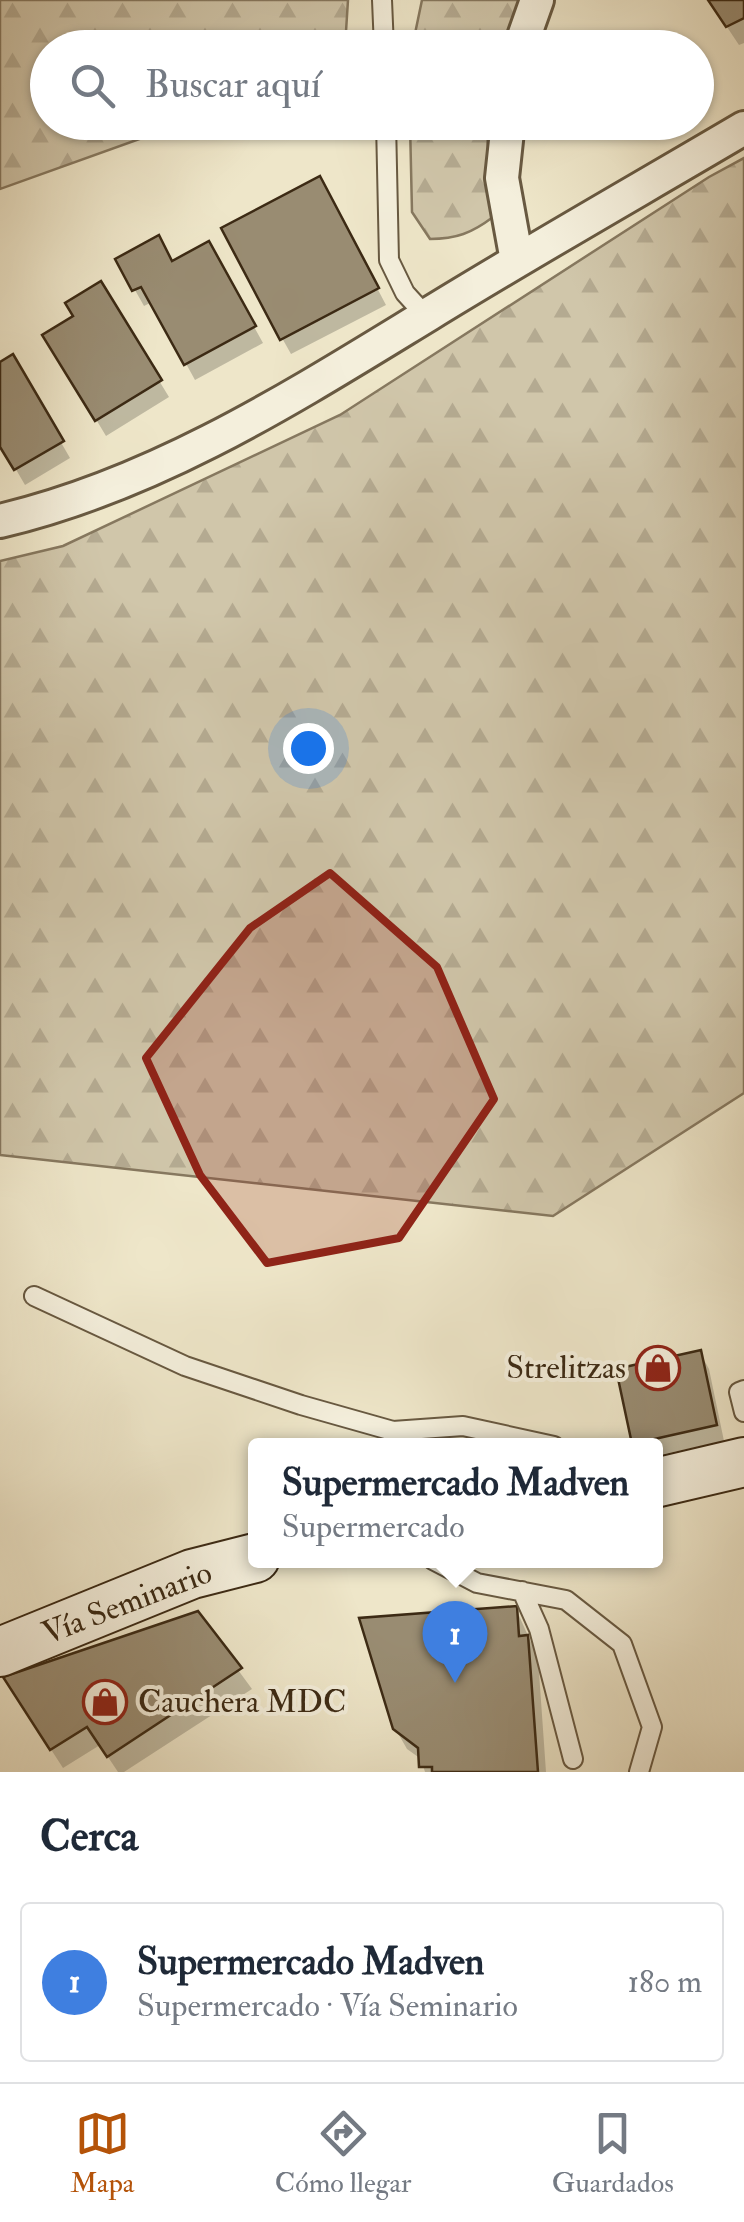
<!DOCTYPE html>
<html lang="es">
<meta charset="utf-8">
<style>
:root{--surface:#fff;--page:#f6f6f7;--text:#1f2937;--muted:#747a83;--line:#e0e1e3;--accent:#b45309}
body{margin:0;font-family:"IM FELL Double Pica",serif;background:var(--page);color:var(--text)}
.you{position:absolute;left:308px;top:748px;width:35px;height:35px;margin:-25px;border:8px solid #fff;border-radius:50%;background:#1a73e8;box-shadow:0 0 0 15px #1a73e833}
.badge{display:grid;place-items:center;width:65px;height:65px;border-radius:50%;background:var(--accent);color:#fff;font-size:32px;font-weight:700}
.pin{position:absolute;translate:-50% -82px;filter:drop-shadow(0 2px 5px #0008)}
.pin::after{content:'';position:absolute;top:52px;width:35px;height:30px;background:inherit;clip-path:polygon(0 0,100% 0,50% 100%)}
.popup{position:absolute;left:248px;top:1438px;width:415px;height:130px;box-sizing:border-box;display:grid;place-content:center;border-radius:10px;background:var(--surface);filter:drop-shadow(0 2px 8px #0005);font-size:32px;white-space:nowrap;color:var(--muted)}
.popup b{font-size:38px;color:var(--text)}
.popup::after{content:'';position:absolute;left:50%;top:100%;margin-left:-20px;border:20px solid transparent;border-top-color:var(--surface)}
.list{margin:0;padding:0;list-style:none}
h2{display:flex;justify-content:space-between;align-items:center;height:130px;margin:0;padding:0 40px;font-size:42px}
h2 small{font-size:32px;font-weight:400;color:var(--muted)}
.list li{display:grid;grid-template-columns:65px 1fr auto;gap:30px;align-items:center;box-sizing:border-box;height:160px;margin:0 20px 20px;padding:0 20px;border:2px solid var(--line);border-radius:10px}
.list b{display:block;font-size:38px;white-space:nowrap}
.list p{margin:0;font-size:32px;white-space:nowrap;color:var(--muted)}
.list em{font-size:32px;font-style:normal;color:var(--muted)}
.icon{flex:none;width:55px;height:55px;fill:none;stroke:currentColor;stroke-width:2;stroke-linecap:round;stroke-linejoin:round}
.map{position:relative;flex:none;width:744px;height:1772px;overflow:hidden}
.search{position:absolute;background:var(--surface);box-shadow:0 2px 8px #0004;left:30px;right:30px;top:30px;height:110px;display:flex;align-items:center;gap:25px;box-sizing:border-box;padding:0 35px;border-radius:55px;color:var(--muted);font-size:38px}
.sheet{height:310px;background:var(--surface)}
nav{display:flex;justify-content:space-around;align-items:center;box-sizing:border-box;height:140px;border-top:2px solid var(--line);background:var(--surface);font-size:28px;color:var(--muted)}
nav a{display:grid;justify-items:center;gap:5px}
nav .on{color:var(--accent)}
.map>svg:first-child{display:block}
.forest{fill:url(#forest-firs);stroke:#86785f;stroke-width:2.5}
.shadow{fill:#0003}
.building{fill:#998c72;stroke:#3c2a14;stroke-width:2.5}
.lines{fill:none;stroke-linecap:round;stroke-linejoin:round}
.lane-casing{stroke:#685941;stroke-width:22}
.street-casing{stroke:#685941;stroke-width:38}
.secondary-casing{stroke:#3c2a14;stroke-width:52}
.lane{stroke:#f4efdc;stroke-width:18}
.street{stroke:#f4efdc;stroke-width:32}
.secondary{stroke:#f4efdc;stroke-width:48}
.marked{fill:#8f2418;fill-opacity:0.2;stroke:#8f2418;stroke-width:8;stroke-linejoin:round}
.labels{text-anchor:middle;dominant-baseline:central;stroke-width:8;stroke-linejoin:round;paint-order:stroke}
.poi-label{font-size:32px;fill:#3c2a14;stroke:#f4efdc;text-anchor:end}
.street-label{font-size:32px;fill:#3c2a14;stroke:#f4efdc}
</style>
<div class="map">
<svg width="744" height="1772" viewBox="0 0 744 1772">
<defs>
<pattern id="forest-firs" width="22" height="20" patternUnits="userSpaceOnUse" patternTransform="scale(2.5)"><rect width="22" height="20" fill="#d0c6aa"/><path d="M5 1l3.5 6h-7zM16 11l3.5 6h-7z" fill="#b4aa91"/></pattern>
</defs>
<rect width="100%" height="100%" fill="#eee6c9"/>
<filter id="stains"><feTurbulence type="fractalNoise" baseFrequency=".002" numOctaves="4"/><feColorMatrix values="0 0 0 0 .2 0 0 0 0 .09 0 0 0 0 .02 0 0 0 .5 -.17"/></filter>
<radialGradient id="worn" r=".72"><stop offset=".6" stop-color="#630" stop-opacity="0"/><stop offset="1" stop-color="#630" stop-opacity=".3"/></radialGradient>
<path class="forest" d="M0 0H348L345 47 48 48V122L184 123 0 189Z
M422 0H525L511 47 412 48Z
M410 123H490L487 132 493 217C472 233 456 239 430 239L412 212Z
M744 158V1093L553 1216 0 1155V561L63 546 340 415 709 177Z"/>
<path class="shadow" d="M709 0H744V43L739 45Z
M328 195 386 305 291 354 282 338Z
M208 244 263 343 195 380 152 302 144 306 118 260 172 264Z
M100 284 169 397 106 436 46 336 76 317Z
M12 358 70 458 25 485 0 442V365Z
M700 1353 709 1369 724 1441 655 1456V1446H636L634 1443Z
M516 1609 538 1658 546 1772H425L421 1759 407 1749 395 1728Z
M197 1614 252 1689 124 1772H118L100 1745 63 1768 17 1697Z"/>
<path class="building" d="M708 0H744V18L726 27Z
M320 176 379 288 280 340 221 228Z
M159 235 172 261 209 241 256 326 184 365 141 287 132 291 115 259Z
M101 281 162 380 95 421 42 335 73 316 65 303Z
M13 354 64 441 14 470 0 447V362Z
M701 1350 717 1425 632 1444 616 1369Z
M517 1606 519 1636 528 1635 538 1772H432V1767H419L418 1748 393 1729 359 1618Z
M198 1611 242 1668 107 1757 87 1727 50 1750 3 1677Z"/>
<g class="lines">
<defs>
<path id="lane" d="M382 0 384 48
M386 122 389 260 405 293 426 316
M34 1296 185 1366 301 1405 393 1431 463 1426 554 1446
M744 1390 739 1392 744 1412
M433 1560 477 1583 566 1600 622 1644 652 1727 639 1772
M522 1591 539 1629 573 1759"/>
<path id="street" d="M520 48 537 0
M508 122 502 178 517 261
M0 521C157 484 293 397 429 314 533 250 639 190 744 128"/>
<path id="secondary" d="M655 1483 744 1462
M0 1652 192 1574 255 1558"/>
</defs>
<use href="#lane" class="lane-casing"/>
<use href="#street" class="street-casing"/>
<use href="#secondary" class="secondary-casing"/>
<use href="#lane" class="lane"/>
<use href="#street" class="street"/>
<use href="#secondary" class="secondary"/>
</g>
<path class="marked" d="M330 873 437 967 494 1099 399 1238 267 1263 200 1175 146 1058 250 928Z"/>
<defs>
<symbol id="shop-ring" viewBox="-11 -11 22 22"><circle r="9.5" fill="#f4efdc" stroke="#8f2418" stroke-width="1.5"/><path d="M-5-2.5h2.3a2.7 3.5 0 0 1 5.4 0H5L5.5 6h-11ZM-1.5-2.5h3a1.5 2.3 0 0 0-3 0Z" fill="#8f2418"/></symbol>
</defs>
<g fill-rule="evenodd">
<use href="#shop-ring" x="633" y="1343" width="50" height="50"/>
<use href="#shop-ring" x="80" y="1677" width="50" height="50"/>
</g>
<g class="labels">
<g class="poi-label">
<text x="626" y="1368">Strelitzas</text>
<text x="138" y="1702" text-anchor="start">Cauchera MDC</text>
</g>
<g class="street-label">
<text transform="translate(127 1603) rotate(-21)">Vía Seminario</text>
</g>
</g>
<rect width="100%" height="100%" filter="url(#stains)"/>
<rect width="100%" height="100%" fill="url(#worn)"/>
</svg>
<div class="you"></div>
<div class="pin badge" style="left:455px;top:1683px;background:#3f7fe0">1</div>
<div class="popup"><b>Supermercado Madven</b>Supermercado</div>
<div class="search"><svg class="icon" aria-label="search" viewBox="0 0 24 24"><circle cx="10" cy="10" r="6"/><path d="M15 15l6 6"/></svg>Buscar aquí</div>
</div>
<section class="sheet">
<h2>Cerca<small></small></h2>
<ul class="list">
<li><span class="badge" style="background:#3f7fe0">1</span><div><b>Supermercado Madven</b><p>Supermercado · Vía Seminario</p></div><em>180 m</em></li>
</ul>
</section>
<nav>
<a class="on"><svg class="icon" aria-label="map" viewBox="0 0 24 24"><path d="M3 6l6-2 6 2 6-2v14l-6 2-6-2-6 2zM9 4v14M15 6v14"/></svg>Mapa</a>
<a><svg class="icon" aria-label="directions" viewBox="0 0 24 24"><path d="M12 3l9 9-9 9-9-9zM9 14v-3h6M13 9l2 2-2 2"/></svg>Cómo llegar</a>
<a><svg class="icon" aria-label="saved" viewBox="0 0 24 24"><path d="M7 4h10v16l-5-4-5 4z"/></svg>Guardados</a>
</nav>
